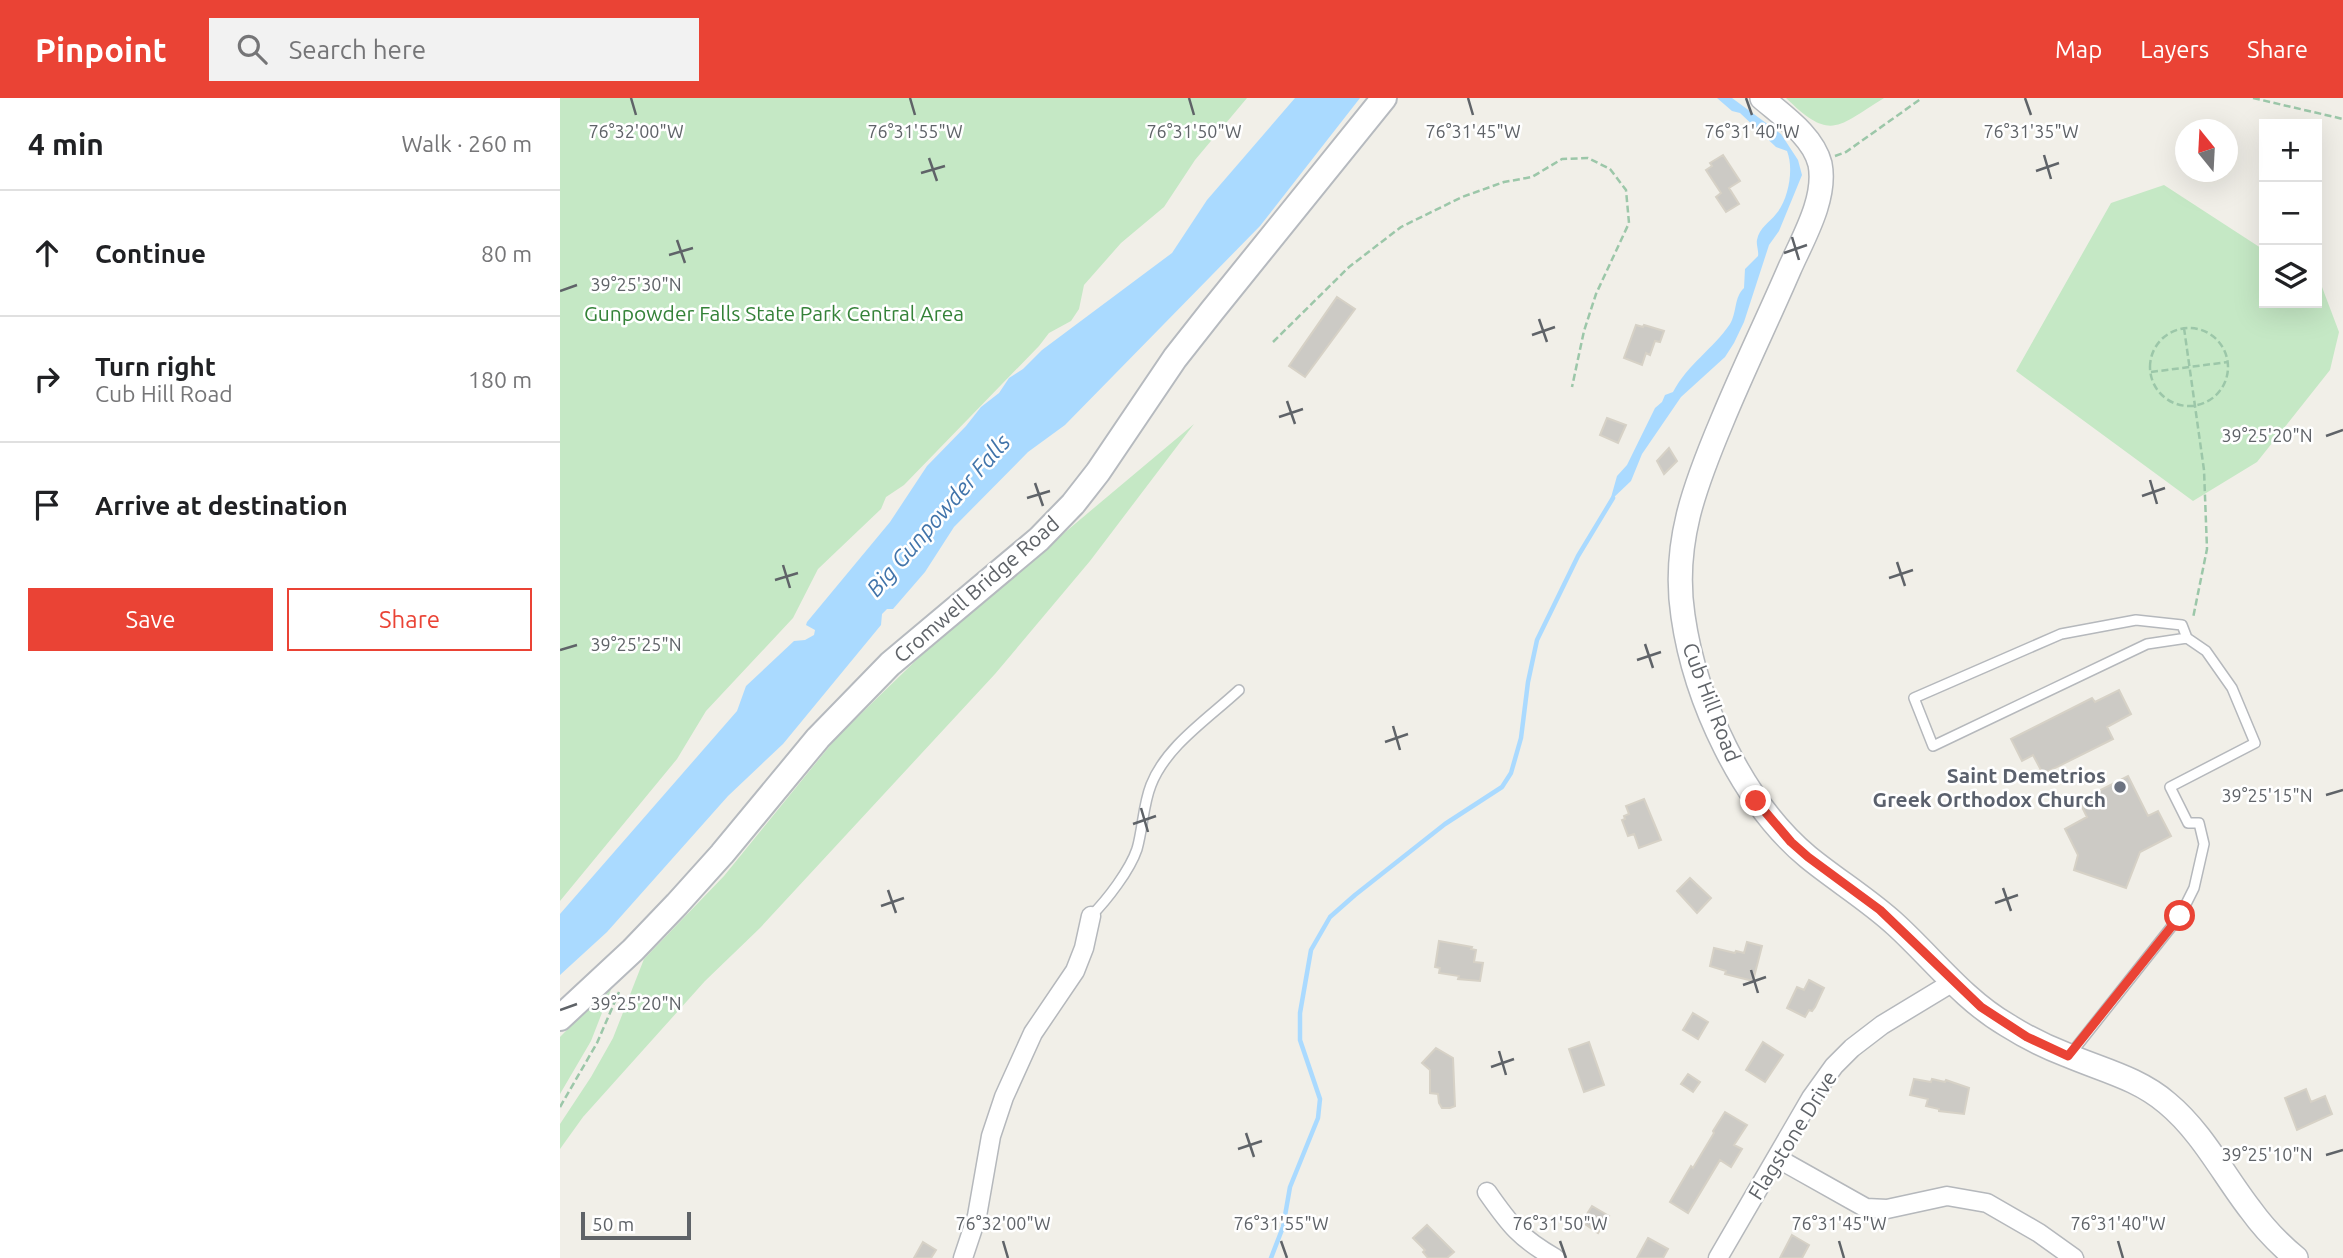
<!DOCTYPE html>
<meta charset="utf-8">
<style>
:root{--surface:#fff;--page:#f2f2f2;--text:#202124;--muted:#757577;--line:#e0e0e0;--accent:#ea4335}
body{margin:0;font-family:Ubuntu,sans-serif;background:var(--page);color:var(--text)}
.controls{position:absolute;right:21px;top:21px;display:grid;overflow:hidden;border-radius:0px;box-shadow:0 7px 28px #0002}
.controls button{width:63px;height:63px;display:grid;place-items:center;padding:0;border:0;border-bottom:2px solid var(--line);background:var(--surface);color:var(--text);font:35px sans-serif}
.compass{position:absolute;left:1615px;top:21px;width:63px;height:63px;border-radius:50%;background:var(--surface);box-shadow:0 7px 28px #0002;rotate:342deg}
.scale{position:absolute;left:21px;bottom:18px;width:110px;box-sizing:border-box;padding-left:7px;border:4px solid #5f6368;border-top:0;font-size:19px;line-height:24px;white-space:nowrap;color:#5f6368;-webkit-text-stroke:5px #fff;paint-order:stroke}
.stop{position:absolute;width:21px;height:21px;margin:-16px;border:5px solid #ea4335;border-radius:50%;background:#fff}
.stop.end{background:#ea4335;border-color:#fff;box-shadow:0 2px 7px #0008}
.list{margin:0;padding:0;list-style:none}
h2{display:flex;justify-content:space-between;align-items:center;height:91px;margin:0;padding:0 28px;font-size:30px}
h2 small{font-size:23px;font-weight:400;color:var(--muted)}
.list li{display:grid;grid-template-columns:46px 1fr auto;gap:21px;align-items:center;box-sizing:border-box;height:126px;padding:0 28px;border-top:2px solid var(--line)}
.list b{display:block;font-size:26px;white-space:nowrap}
.list p{margin:0;font-size:23px;white-space:nowrap;color:var(--muted)}
.list em{font-size:23px;font-style:normal;color:var(--muted)}
.actions{display:flex;gap:14px;padding:21px 28px}
.actions a{flex:1;padding:16px 0;border:2px solid var(--accent);border-radius:0px;text-align:center;font-size:24px;color:var(--accent)}
.actions .main{background:var(--accent);color:#fff}
.icon{flex:none;width:38px;height:38px;fill:none;stroke:currentColor;stroke-width:2;stroke-linecap:round;stroke-linejoin:round}
.map{position:relative;flex:none;width:1783px;height:1160px;overflow:hidden}
header{display:flex;align-items:center;gap:42px;box-sizing:border-box;height:98px;padding:0 35px;background:var(--accent);color:#fff}
header strong{font-size:33px}
nav{display:flex;gap:38px;margin-inline-start:auto;font-size:24px}
.search{width:490px;height:63px;background:var(--page);display:flex;align-items:center;gap:18px;box-sizing:border-box;padding:0 24px;border-radius:0px;color:var(--muted);font-size:26px}
main{display:flex}
aside{flex:1;background:var(--surface)}
.map>svg:first-child{display:block}
.green{fill:#c5e8c5}
.water{fill:#aadaff}
.lines{fill:none;stroke-linecap:round;stroke-linejoin:round}
.stream{stroke:#aadaff;stroke-width:4.5}
.building{fill:#cccac5;stroke:#d6d1c6;stroke-width:2}
.service-casing{stroke:#b5b8bc;stroke-width:12}
.minor-casing{stroke:#b5b8bc;stroke-width:21}
.tertiary-casing{stroke:#b5b8bc;stroke-width:26}
.secondary-casing{stroke:#b6babf;stroke-width:28}
.path{stroke:#9cc7a9;stroke-width:2.5;stroke-dasharray:7 3.5;stroke-linecap:butt}
.service{stroke:#fff;stroke-width:9}
.minor{stroke:#fff;stroke-width:18}
.tertiary{stroke:#fff;stroke-width:23}
.secondary{stroke:#fff;stroke-width:24}
.route{stroke:#ea4335;stroke-width:9}
.ticks{fill:none;stroke:#5f6368;stroke-width:2.5}
.worship-dot{fill:#6b7280;stroke:#fff;stroke-width:2.5}
.labels{text-anchor:middle;dominant-baseline:central;stroke-width:5;stroke-linejoin:round;paint-order:stroke}
.park-label{font-size:21px;fill:#348238;stroke:#fff}
.street-label{font-size:21px;fill:#5f6368;stroke:#fff}
.worship-label{font-size:21px;font-weight:bold;fill:#5b616d;stroke:#fff;text-anchor:end}
.water-label{font-size:23px;font-style:italic;fill:#4174aa;stroke:#fff}
.ticks-label{font-size:18px;text-anchor:middle;fill:#5f6368;stroke:#fff;stroke-width:5;stroke-linejoin:round;paint-order:stroke}
</style>
<header>
<strong>Pinpoint</strong>
<div class="search"><svg class="icon" aria-label="search" viewBox="0 0 24 24"><circle cx="10" cy="10" r="6"/><path d="M15 15l6 6"/></svg>Search here</div>
<nav><a>Map</a><a>Layers</a><a>Share</a></nav>
</header>
<main>
<aside>
<h2>4 min<small>Walk · 260 m</small></h2>
<ul class="list">
<li><svg class="icon" aria-label="ahead" viewBox="0 0 24 24"><path d="M12 20V5M6 11l6-6 6 6"/></svg><div><b>Continue</b></div><em>80 m</em></li>
<li><svg class="icon" aria-label="right" viewBox="0 0 24 24"><path d="M7 20v-9h11M14 6l5 5-5 5"/></svg><div><b>Turn right</b><p>Cub Hill Road</p></div><em>180 m</em></li>
<li><svg class="icon" aria-label="arrive" viewBox="0 0 24 24"><path d="M6 21V4h12l-3 4 3 4H6"/></svg><div><b>Arrive at destination</b></div></li>
</ul>
<div class="actions"><a class="main">Save</a><a>Share</a></div>
</aside>
<div class="map">
<svg width="1783" height="1160" viewBox="0 0 1783 1160">
<rect width="100%" height="100%" fill="#f1efe8"/>
<path class="green" d="M0 0H687L635 62 604 109 561 145 524 187 519 211 511 223 489 235 479 248 344 387 326 399 321 411 258 471 233 520 146 613 117 661 0 803Z
M1226 0H1324C1277 29 1271 44 1226 0Z
M1604 87 1704 152V205H1757V185L1762 189 1779 234 1770 272 1697 364 1633 403 1456 273 1551 105Z
M634 326 530 463 435 576 200 830 145 883 23 1019 0 1051V1026L31 979 53 940 84 861 164 778 277 639 379 540Z
M54 884 31 943 0 996V939Z"/>
<path class="water" d="M735 0H800L700 128 505 327 468 354 394 429 365 474 333 511H327L322 516 321 527 223 646 168 698 47 834 0 877V816L177 613 186 588 234 543 245 542 254 537 255 532 246 527 247 524 330 424 367 368 406 328 421 309 439 295 449 280 463 271 482 252 612 155 647 102Z
M1157 0H1172L1221 36 1238 62 1242 77 1219 133 1209 147 1184 224 1174 245 1165 259 1121 299 1082 356 1071 383 1050 403 1057 378 1067 367 1095 310 1102 304 1105 297 1113 294C1128 266 1153 251 1170 226 1177 215 1174 199 1184 190L1185 171 1198 158C1199 153 1196 147 1197 142 1199 130 1210 124 1216 116 1229 101 1234 70 1227 53L1216 49 1180 15 1172 13Z"/>
<g class="lines">
<path class="stream" d="M711 1160 723 1129 730 1089 758 1020 760 1001 740 942V915L751 852 770 819 795 797 885 726 942 689 951 675 961 640 968 584 977 542 1018 458 1053 400"/>
</g>
<path class="building" d="M1163 57 1180 83 1169 90 1179 106 1166 114 1156 99 1161 95 1146 72 1152 68 1150 65Z
M777 199 795 211 745 279 729 268Z
M1076 227 1083 229 1084 227 1104 233 1100 244 1095 243 1090 257 1086 255 1082 267 1064 260Z
M1047 320 1066 327 1058 345 1040 337Z
M1109 350 1117 363 1104 376 1097 363Z
M1559 592 1571 616 1547 629 1553 641 1483 676 1473 657 1462 663 1451 641 1532 600 1535 604Z
M1568 678 1588 718 1598 713 1611 738 1580 754 1566 790 1514 772 1518 757 1505 731 1527 719 1519 703Z
M1084 701 1101 742 1079 750 1074 736 1068 738 1062 722 1065 721 1064 718 1069 716 1066 708Z
M1130 780 1151 800 1137 815 1117 793Z
M879 843 912 849 911 851 916 852 914 864 923 865 920 883 898 881 899 878 879 875 880 870 875 869Z
M1187 844 1202 848 1193 883 1165 876 1166 873 1150 868 1154 850 1175 855 1176 853 1184 855Z
M1249 882 1264 890 1255 909 1252 913 1249 912 1245 919 1227 910 1237 889 1244 892Z
M1133 915 1148 924 1138 941 1123 932Z
M1029 944 1044 987 1024 994 1009 951Z
M1203 944 1223 957 1205 984 1186 972Z
M876 950 893 960 895 1008 890 1010H882L879 1005 878 996 870 995V972L862 965Z
M1128 976 1140 984 1133 994 1121 986Z
M1354 981 1371 984 1372 981 1385 984 1386 982 1409 990 1404 1016 1379 1013V1011L1366 1008 1368 1001 1350 997Z
M1746 991 1751 1004 1765 998 1772 1016 1737 1032 1725 1000Z
M1165 1014 1187 1027 1174 1047 1182 1051 1171 1069 1160 1062 1128 1115 1110 1104 1131 1068 1133 1070 1154 1035 1153 1033Z
M1032 1108 1049 1118 1038 1135 1022 1124Z
M867 1127 894 1154 887 1160H868L863 1154 865 1152 853 1140Z
M1232 1137 1249 1147 1242 1160H1220Z
M1088 1140 1108 1151 1103 1160H1077Z
M363 1144 376 1152 371 1160H354Z"/>
<g class="lines">
<defs>
<path id="service" d="M531 818C547 802 570 772 577 751 583 730 583 707 591 687 606 648 649 620 679 592
M1509 958 1620 818 1634 790 1644 746 1639 725H1628L1610 689 1695 645 1672 590 1646 553 1627 540 1587 546 1373 648 1354 600 1501 536 1576 522 1622 527 1627 540"/>
<path id="minor" d="M1217 1060 1306 1110 1327 1111 1387 1098 1427 1105 1479 1135 1514 1160
M927 1094C950 1127 960 1140 995 1160
M403 1160 417 1118 431 1038 444 999 473 935 515 873 524 850 531 818
M1158 1160 1251 1000 1274 968 1292 950 1322 927 1393 884"/>
<path id="tertiary" d="M1202 0C1223 18 1253 38 1260 66 1267 101 1242 142 1229 172 1207 223 1183 272 1162 323 1135 387 1112 446 1123 518 1135 602 1182 704 1248 759 1276 782 1309 802 1336 827 1373 861 1404 902 1447 927 1466 939 1486 949 1507 957 1542 972 1578 980 1607 1005 1642 1034 1663 1076 1690 1111 1703 1129 1719 1146 1736 1160"/>
<path id="secondary" d="M0 920 73 852 117 806 162 756 258 640 330 566 479 441 513 406 538 374 615 260 652 213 824 0"/>
</defs>
<use href="#service" class="service-casing"/>
<use href="#minor" class="minor-casing"/>
<use href="#tertiary" class="tertiary-casing"/>
<use href="#secondary" class="secondary-casing"/>
<path class="path" d="M1693 0 1783 21
M1275 58 1286 54 1362 0
M1590 269a39 39 0 1 1 78 0a39 39 0 1 1-78 0Z
M1624 230 1644 372 1647 451 1633 520
M713 244 789 169 841 129 902 99 944 84 972 79 1002 61 1028 60 1050 71 1066 92 1069 125 1036 196 1024 233 1012 289
M1591 274 1668 264
M0 1009 37 945 59 894"/>
<use href="#service" class="service"/>
<use href="#minor" class="minor"/>
<use href="#tertiary" class="tertiary"/>
<use href="#secondary" class="secondary"/>
</g>
<g class="lines">
<path class="route" d="M1196 703 1231 744 1248 759 1320 812 1421 909 1467 939 1508 958 1620 818"/>
</g>
<path class="ticks" d="M71 0 76 17M350 0 355 17M629 0 634 17M908 0 913 17M1186 0 1192 17M1465 0 1471 17M1484 57 1491 81M369 60 377 83M1476 73 1499 65M361 75 385 68M1232 139 1239 162M117 142 125 165M1224 155 1247 147M109 157 133 150M0 193 17 187M979 221 987 244M972 237 995 229M727 303 735 326M719 319 743 311M1766 338 1783 332M1590 382 1597 406M475 385 483 408M1582 398 1605 390M467 400 490 393M1337 464 1345 488M223 467 230 490M1329 480 1353 472M215 482 238 475M1085 546 1093 570M0 552 17 547M1077 562 1101 554M833 628 840 652M825 644 848 636M1766 697 1783 692M581 710 588 734M573 726 596 718M1443 790 1451 813M328 792 336 815M1435 805 1458 797M321 808 344 800M1191 872 1198 895M1183 887 1206 879M0 912 17 906M939 953 946 977M931 969 954 961M686 1035 694 1059M678 1051 702 1043M1766 1057 1783 1052M443 1143 448 1160M721 1143 727 1160M1000 1143 1006 1160M1279 1143 1284 1160M1558 1143 1563 1160"/>
<circle class="worship-dot" cx="1560" cy="689" r="7"/>
<g class="labels">
<g class="park-label">
<text x="214" y="215">Gunpowder Falls State Park Central Area</text>
</g>
<g class="street-label">
<text transform="translate(416 491) rotate(-41)">Cromwell Bridge Road</text>
<text transform="translate(1152 604) rotate(69)">Cub Hill Road</text>
<text transform="translate(1232 1037) rotate(-58)">Flagstone Drive</text>
</g>
<g class="worship-label">
<text x="1546" y="677">Saint Demetrios<tspan x="1546" dy="24">Greek Orthodox Church</tspan></text>
</g>
<g class="water-label">
<text transform="translate(378 417) rotate(-49)">Big Gunpowder Falls</text>
</g>
</g>
<g class="ticks-label">
<text x="76" y="40">76°32'00"W</text>
<text x="355" y="40">76°31'55"W</text>
<text x="634" y="40">76°31'50"W</text>
<text x="913" y="40">76°31'45"W</text>
<text x="1192" y="40">76°31'40"W</text>
<text x="1471" y="40">76°31'35"W</text>
<text x="76" y="193">39°25'30"N</text>
<text x="1707" y="344">39°25'20"N</text>
<text x="76" y="553">39°25'25"N</text>
<text x="1707" y="704">39°25'15"N</text>
<text x="76" y="912">39°25'20"N</text>
<text x="1707" y="1063">39°25'10"N</text>
<text x="443" y="1132">76°32'00"W</text>
<text x="721" y="1132">76°31'55"W</text>
<text x="1000" y="1132">76°31'50"W</text>
<text x="1279" y="1132">76°31'45"W</text>
<text x="1558" y="1132">76°31'40"W</text>
</g>
</svg>
<div class="controls">
<button>+</button>
<button>−</button>
<button><svg class="icon" aria-label="layers" viewBox="0 0 24 24"><path d="M12 4l9 5-9 5-9-5zM3 14l9 5 9-5"/></svg></button>
</div>
<svg class="compass" viewBox="-18 -18 36 36"><path d="M0-13l5 13h-10z" fill="#e53935"/><path d="M0 13l5-13h-10z" fill="#757577"/></svg>
<div class="scale">50 m</div>
<div class="stop" style="left:1620px;top:818px"></div>
<div class="stop end" style="left:1196px;top:703px"></div>
</div>
</main>
